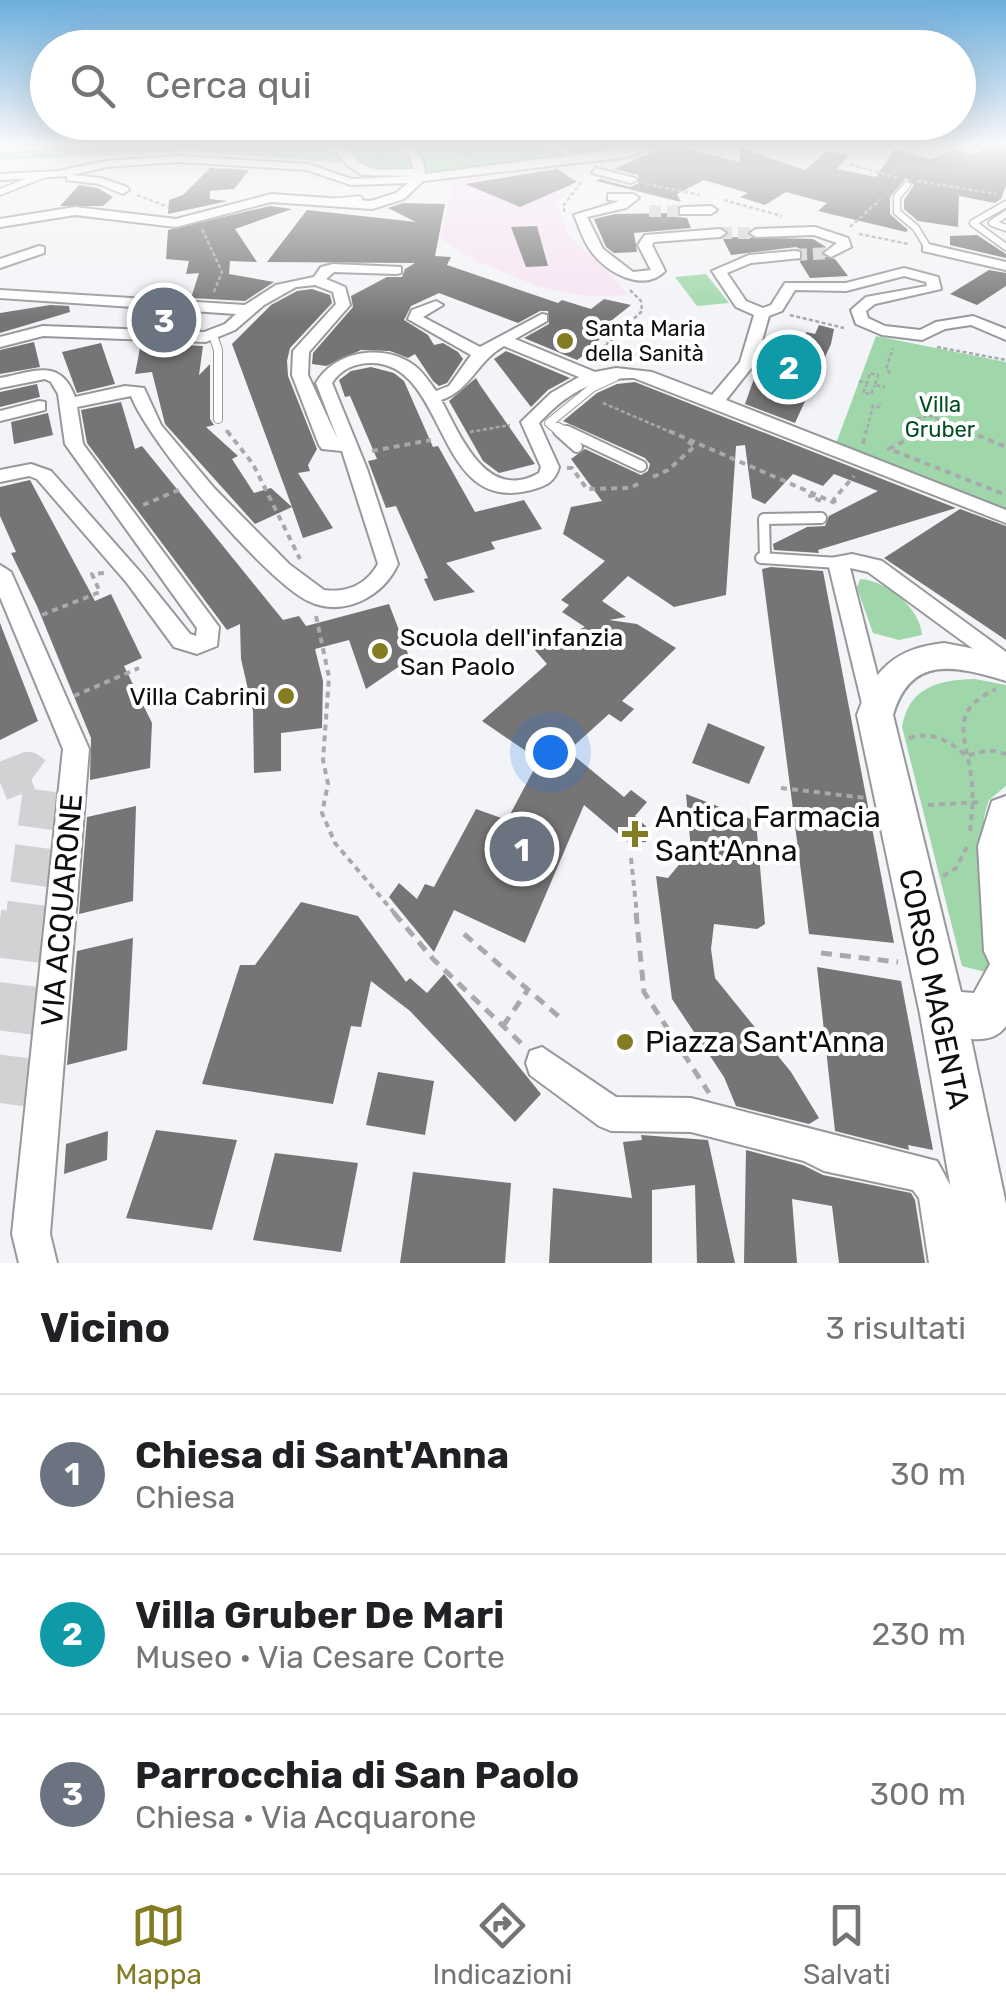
<!DOCTYPE html>
<html lang="it">
<meta charset="utf-8">
<style>
:root{--surface:#fff;--page:#f6f6f6;--text:#202124;--muted:#757577;--line:#e0e0e0;--accent:#847c23}
body{margin:0;font-family:Rubik,sans-serif;background:var(--page);color:var(--text)}
.you{position:absolute;left:550px;top:752px;width:35px;height:35px;margin:-25px;border:8px solid #fff;border-radius:50%;background:#1a73e8;box-shadow:0 0 0 15px #1a73e833}
.badge{display:grid;place-items:center;width:65px;height:65px;border-radius:50%;background:var(--accent);color:#fff;font-size:32px;font-weight:700}
.pin{position:absolute;translate:-50% -50%;border:5px solid #fff;box-shadow:0 2px 10px #0006}
.list{margin:0;padding:0;list-style:none}
h2{display:flex;justify-content:space-between;align-items:center;height:130px;margin:0;padding:0 40px;font-size:42px}
h2 small{font-size:32px;font-weight:400;color:var(--muted)}
.list li{display:grid;grid-template-columns:65px 1fr auto;gap:30px;align-items:center;box-sizing:border-box;height:160px;padding:0 40px;border-top:2px solid var(--line)}
.list b{display:block;font-size:38px;white-space:nowrap}
.list p{margin:0;font-size:32px;white-space:nowrap;color:var(--muted)}
.list em{font-size:32px;font-style:normal;color:var(--muted)}
.icon{flex:none;width:55px;height:55px;fill:none;stroke:currentColor;stroke-width:2;stroke-linecap:round;stroke-linejoin:round}
.map{position:relative;flex:none;width:1006px;height:1263px;overflow:hidden}
.search{position:absolute;background:var(--surface);box-shadow:0 10px 40px #0002;left:30px;right:30px;top:30px;height:110px;display:flex;align-items:center;gap:25px;box-sizing:border-box;padding:0 35px;border-radius:55px;color:var(--muted);font-size:38px}
.sheet{height:610px;background:var(--surface)}
nav{display:flex;justify-content:space-around;align-items:center;box-sizing:border-box;height:140px;border-top:2px solid var(--line);background:var(--surface);font-size:28px;color:var(--muted)}
nav a{display:grid;justify-items:center;gap:5px}
nav .on{color:var(--accent)}
.map>svg:first-child{display:block}
.education{fill:#f7e3f3}
.green{fill:#9fd7ab}
.forest{fill:#95d4a2}
.building{fill:#767475}
.lines{fill:none;stroke-linecap:round;stroke-linejoin:round}
.street-tunnel{stroke:#d1d2d4;stroke-width:12;stroke-dasharray:12 6;stroke-linecap:butt}
.secondary-tunnel-far1{stroke:#d1d2d4;stroke-width:38;stroke-dasharray:38 19;stroke-linecap:butt}
.secondary-tunnel{stroke:#d1d2d4;stroke-width:48;stroke-dasharray:48 24;stroke-linecap:butt}
.lane-far2-casing{stroke:#97989b;stroke-width:9}
.lane-far1-casing{stroke:#97989b;stroke-width:10}
.lane-casing{stroke:#97989b;stroke-width:14}
.street-casing{stroke:#97989b;stroke-width:4}
.secondary-casing{stroke:#97989b;stroke-width:4}
.path-far2{stroke:#a8a9ab;stroke-width:2.5;stroke-dasharray:4 2.5;stroke-linecap:butt}
.path-far1{stroke:#a8a9ab;stroke-width:4;stroke-dasharray:6 5;stroke-linecap:butt}
.path{stroke:#a8a9ab;stroke-width:5;stroke-dasharray:11 8;stroke-linecap:butt}
.lane-far2{stroke:#fff;stroke-width:6}
.lane-far1{stroke:#fff;stroke-width:8}
.lane{stroke:#fff;stroke-width:10}
.street{fill:#fff;fill-rule:evenodd}
.secondary{fill:#fff;fill-rule:evenodd}
.poi-dot{fill:#847c23;stroke:#fff;stroke-width:4}
.labels{text-anchor:middle;dominant-baseline:central;stroke-width:8;stroke-linejoin:round;paint-order:stroke}
.far-poi-label{font-size:22px;fill:#0e0e0f;stroke:#fff;text-anchor:start}
.far-park-label{font-size:22px;fill:#024f22;stroke:#fff}
.poi-label{font-size:25px;fill:#0e0e0f;stroke:#fff;text-anchor:start}
.near-poi-label{font-size:30px;fill:#0e0e0f;stroke:#fff;text-anchor:start}
.near-street-label{font-size:30px;fill:#0e0e0f;stroke:#fff}
</style>
<div class="map">
<svg width="1006" height="1263" viewBox="0 0 1006 1263">
<rect width="100%" height="100%" fill="#f3f4f7"/>
<path class="education" d="M570 162 584 173 557 205 569 237 608 271 628 295 588 296 539 287 474 260 440 238 453 181Z"/>
<path class="green" d="M706 274 729 303 697 306 675 277Z
M876 336 1006 362V513L835 446Z
M860 579C886 580 921 609 922 635L899 640 873 633 857 588Z
M975 679 1006 685V786L989 800 984 817 989 973 962 966 902 727C909 687 938 680 975 679Z"/>
<path class="forest" d="M0 143H642L621 151 435 171 387 172 344 163 191 151 0 160Z"/>
<path class="building" d="M994 143H1006V186L1001 199 995 203 959 196 958 227 918 221 904 209V200L914 185 906 178 890 197V214L908 230 906 232 818 211 827 203 786 192 765 205 740 197 748 193 704 180 677 194 681 202 596 181 600 179 630 187 639 183 638 175 614 169 669 145 740 162V148L805 170 827 151 849 155 837 169 876 177 895 149 930 159 955 150 973 155Z
M210 168 249 170 234 189 210 191V199L228 201 168 214 169 200 183 195Z
M557 169 577 182 520 207 465 184Z
M79 185 98 188 113 197 103 206H60Z
M403 203 445 204 435 256 451 257 447 265 558 303 562 300 591 309 604 299 631 305 592 336 600 339 595 343 599 344 577 360 524 338 549 324 548 311H540L518 323 439 293 411 306 404 320 428 335 434 345 443 343 458 352 463 359 447 383 439 386 433 381 415 354 408 358 390 351 361 350 326 366 312 364 313 353 353 307 351 296 387 277H402L405 269 415 263 267 262 307 210 416 222 388 208Z
M270 206 292 209 235 229 257 262 230 261 229 274 274 282 245 301 191 298 199 273 186 274 189 261 166 259 168 230Z
M676 213 677 217 687 218 691 228 634 233 637 252 614 253 606 247 594 219 615 214Z
M537 226 548 266 526 267 511 227Z
M977 235 1006 254V258L950 245V236Z
M726 237 813 239 826 247 820 252 822 256 835 259 848 276 810 278 800 262 803 250 796 247 731 255 723 239Z
M989 270 1006 273V286L977 305 950 294Z
M312 289 330 295 332 303 290 348 287 361 288 376 317 449 308 465 310 471 298 473 333 528 303 538 292 507 255 524 165 424 152 372 135 374 141 343 203 346 199 375 210 364V419L214 425 206 427 238 456 232 459 254 493 271 488 292 507 232 344 271 305 297 291Z
M50 305 69 306 70 312 0 333V313Z
M819 325 834 329 831 344 795 423 745 404 765 348 804 357 806 332 815 334Z
M34 342 40 367 0 374V350Z
M101 343 115 384 77 393 62 352Z
M506 351 570 378 548 390 531 407 494 359Z
M371 367 394 373 404 381 433 447 438 446 475 512 524 500 542 529 491 542 495 549 446 563 475 592 434 601 424 579 428 578 396 506 386 508 368 461 377 459 350 396 345 397 339 380 351 371Z
M476 378 480 385 535 464 499 473 483 461 449 401Z
M635 382 956 508 818 550 819 553 774 550 773 544 807 527 825 526 829 516 878 491 834 474 823 486 793 474 765 504 752 498 745 445 736 446 726 595 674 607 628 576 602 601 626 617 609 620 637 624 676 648 622 701 634 709 621 722 609 714 568 751 624 797 631 790 647 802 635 816 651 831 646 842 629 843 584 805 525 943 454 910 434 952 389 897 399 883 417 899 425 884 434 887 476 809 507 820 539 760 482 721 547 664 534 649 585 627 562 612 569 605 561 600 605 561 563 534 571 507 602 501 571 459 585 449 641 475 648 471 650 464 645 458 563 421 597 393 617 384Z
M37 384 40 397 0 407V392Z
M121 402 135 449 142 446 283 620 299 616 306 626 389 604 410 659 366 689 349 640 315 649 323 681 322 728 281 733V771L254 773 253 711 241 659 240 624 227 630 87 443 81 410Z
M48 413 53 435 14 444 11 422Z
M30 480 95 601 111 594 142 658 124 666 152 723 150 768 90 780 91 738 37 606 11 553 16 552 0 516V487Z
M960 509 1006 526V640L884 558Z
M771 567 823 571 894 943 809 934 762 569Z
M0 623 38 721 0 740Z
M708 723 765 747 749 784 692 763Z
M686 794 756 821 765 924 757 929 714 924 711 949 715 978 791 1072 819 1118 809 1124 736 1106 724 1077 672 999 656 876 668 878 691 850Z
M136 806 133 901 79 914 87 817Z
M301 902 358 916 406 982 410 978 427 993 444 974 541 1094 515 1122 410 1011 371 981 361 1027 351 1026 333 1104 202 1084 240 965H255Z
M133 938 127 1050 67 1065 77 951Z
M817 967 901 981 933 1150 908 1145 909 1150 835 1131Z
M378 1072 434 1081 425 1135 366 1125Z
M156 1130 237 1140 212 1230 126 1218Z
M108 1131 107 1160 64 1174 66 1144Z
M641 1135 708 1140 735 1263H697L695 1185 652 1190V1263H549L553 1188 632 1198 623 1142 642 1140Z
M746 1150 803 1165 823 1175 911 1193 915 1200 925 1263H839L832 1206 792 1199 797 1263H744Z
M275 1153 358 1163 341 1252 253 1240Z
M413 1172 511 1183 505 1263H400Z"/>
<g class="lines">
<path class="street-tunnel" d="M649 211H684
M720 233H756
M795 255 831 253"/>
<path class="secondary-tunnel-far1" d="M0 782 28 771 43 782 25 915"/>
<path class="secondary-tunnel" d="M0 1103 25 913"/>
<defs>
<path id="lane-far2" d="M907 185 897 197V212L916 228 928 248
M0 192 43 175
M329 202 359 199
M1006 204 973 223 1006 247
M1006 214 992 223 1006 228"/>
<path id="lane-far1" d="M213 335 218 350V419
M558 427 573 434
M562 434 549 423 593 387 615 377"/>
<path id="lane" d="M559 431 577 447
M567 431 641 466
M761 558 838 563
M765 558 764 519 821 518"/>
<path id="street" d="M71 143H128L0 153V147Z
M303 143 345 147C367 176 381 169 414 169L409 156 393 143C413 142 424 155 425 174L665 143 627 157 423 181 404 199 372 209 271 202 176 227 75 215 0 227V219L75 207 176 219 271 194 371 201 396 193 408 183 351 185 307 170 178 162 106 167 72 175 101 178 127 187 129 190 123 194 99 184 67 180V176L0 180V174L59 171 106 161 178 156 308 164 352 179 411 176 362 175 348 166 337 152Z
M477 143 561 144 571 153 566 156 558 150 482 146Z
M596 168 635 178 637 180 631 183 592 173Z
M608 194H633L639 198 626 208 587 217 603 249 633 272 651 270 638 245 645 235 720 229 726 233 720 237 654 242 652 245 665 271C644 293 606 273 591 251 583 241 579 226 574 215L620 201 608 200Z
M684 207 711 206 717 210 711 214H680V208Z
M815 227 848 238 851 247 831 257 824 253 837 243 814 235 756 237 750 233 756 229Z
M928 244 1006 262V270L923 251V245Z
M39 246 44 247V253L0 268V259Z
M795 251 800 252V258L751 263 727 273 746 301 763 308 771 305 785 283H846L904 268 938 277 941 289 875 304 866 311 868 318 885 326 920 330 936 322 973 316 1006 329V340L971 325 945 329 922 340 882 335 856 324 851 310 866 297 927 286 926 282 904 276 846 291 795 290 782 311 769 316 756 362 726 400 1006 510V523L634 378C593 377 566 394 539 423L559 467C555 482 546 486 531 490 433 516 449 363 371 363 355 363 341 369 332 383L367 469 398 564C383 597 343 618 308 601 263 578 150 444 131 396L77 407 83 444 219 627 217 646 197 654 174 647 127 583 37 479 29 476 0 482V470L31 464 51 471 141 573 190 634 196 636 197 628 65 444 58 394 51 382 45 379 0 388V378C34 372 60 357 75 397L125 386 144 388 161 425 214 488 289 564 324 590C347 593 366 585 378 564L342 451 322 449 319 445 292 375 293 351 336 304 333 292 315 285 296 287 264 305 235 330 206 342 43 336 0 347V337L43 326 204 332 225 324 236 314 0 298V290L245 305 276 285 314 277 321 267 333 264 401 267V273L396 274 334 272 326 279 345 287 350 305 309 352 308 375 338 440 316 383C335 350 385 343 415 366 423 372 430 383 436 391L449 386 471 355 408 319 412 310 436 301 443 305 423 317 480 347 542 314 547 315V321L515 339 595 372 616 368 652 372 712 395 740 362 754 315 736 307 712 271 749 255ZM504 346 579 377 551 393 521 422 541 467 539 473C486 503 461 436 441 400 471 390 477 361 504 346Z
M39 401 45 402V410L0 421V411Z
M852 554 882 561 1006 652V673L868 572 850 568 887 713 884 720 875 723 866 720 828 563 831 558Z
M0 565 11 572 89 749 50 1234 57 1263H19L12 1234 63 749 0 597Z
M542 1047 616 1097 691 1098 937 1161 954 1192 967 1263H929L919 1198 913 1190 824 1171 804 1161 691 1132 611 1131 599 1126 530 1075 526 1063 530 1051Z"/>
<path id="secondary" d="M944 643 1006 655V681C956 666 911 654 893 715L961 992 974 993 990 964 984 951 978 846 992 801 1006 796V1026C997 1038 986 1040 971 1039L1006 1204V1263H964L920 1014 857 715C873 670 895 648 944 643Z"/>
</defs>
<use href="#lane-far2" class="lane-far2-casing"/>
<use href="#lane-far1" class="lane-far1-casing"/>
<use href="#lane" class="lane-casing"/>
<use href="#street" class="street-casing"/>
<use href="#secondary" class="secondary-casing"/>
<path class="path-far2" d="M225 146 271 149
M425 146 475 156
M373 156 393 155
M850 164 897 178
M917 181 996 194
M646 184 700 195
M137 195 169 207
M724 200 782 216
M565 212 563 206 583 180
M850 227 881 199
M202 229 222 272 213 294
M859 234 909 244
M630 290 641 301 642 311 607 344 647 359
M790 315 844 328
M937 347 1006 360
M593 354 599 357 613 351 604 358
M587 359 607 344
M890 373 886 369 893 348
M859 381 867 383 870 373 878 375 875 385 885 387
M867 383 863 393 871 394 875 385
M603 403 675 434
M923 413 974 434
M226 430 229 434
M470 432 510 425
M866 434 873 405 879 407 880 403
M907 434 914 419 926 417"/>
<path class="path-far1" d="M227 431 253 464 300 559
M669 431 835 503
M908 431 904 441 889 449 1006 495
M968 431 1006 447
M863 444 866 431
M372 451 431 440
M567 468H572L587 489 630 488 640 483
M653 477 668 470 695 446 684 439
M815 495 810 496 823 502
M835 503 834 499 854 476
M143 505 181 489
M42 615 100 592 92 574 104 573
M316 616 329 677 323 760 328 784 322 813 335 843 396 915
M74 696 139 668
M909 738C932 731 949 740 966 756L989 750 1006 754
M781 788 866 798
M928 805 983 802
M970 831C972 813 974 794 971 775 965 734 949 711 996 689
M631 858 637 915
M943 876 956 868 968 845"/>
<path class="path" d="M394 913 433 959 524 1046
M636 913 644 992 709 1093
M464 934 564 1021
M821 953 898 962
M503 1026 527 991"/>
<use href="#lane-far2" class="lane-far2"/>
<use href="#lane-far1" class="lane-far1"/>
<use href="#lane" class="lane"/>
<use href="#street" class="street"/>
<use href="#secondary" class="secondary"/>
</g>
<linearGradient id="sky" x2="0" y2="1"><stop stop-color="#6daedc"/><stop offset="0.45" stop-color="#fafafb"/><stop offset="1" stop-color="#fafafb" stop-opacity="0"/></linearGradient>
<rect width="1006" height="320" fill="url(#sky)"/>
<g class="poi-dot">
<circle cx="565" cy="341" r="10"/>
<circle cx="380" cy="651" r="10"/>
<circle cx="286" cy="696" r="10"/>
<path d="M630 819h10v10h10v10h-10v10h-10v-10h-10v-10h10z"/>
<circle cx="625" cy="1042" r="10"/>
</g>
<g class="labels">
<g class="far-poi-label">
<text x="585" y="328">Santa Maria<tspan x="585" dy="25">della Sanità</tspan></text>
</g>
<g class="far-park-label">
<text x="940" y="404">Villa<tspan x="940" dy="25">Gruber</tspan></text>
</g>
<g class="poi-label">
<text x="400" y="637">Scuola dell'infanzia<tspan x="400" dy="29">San Paolo</tspan></text>
<text x="266" y="696" text-anchor="end">Villa Cabrini</text>
</g>
<g class="near-poi-label">
<text x="655" y="817">Antica Farmacia<tspan x="655" dy="34">Sant'Anna</tspan></text>
<text x="645" y="1042">Piazza Sant'Anna</text>
</g>
<g class="near-street-label">
<text transform="translate(62 910) rotate(-85)">VIA ACQUARONE</text>
<text transform="translate(934 989) rotate(78)">CORSO MAGENTA</text>
</g>
</g>
</svg>
<div class="you"></div>
<div class="pin badge" style="left:522px;top:849px;background:#6b7280">1</div>
<div class="pin badge" style="left:789px;top:367px;background:#0f9aa8">2</div>
<div class="pin badge" style="left:164px;top:320px;background:#6b7280">3</div>
<div class="search"><svg class="icon" aria-label="search" viewBox="0 0 24 24"><circle cx="10" cy="10" r="6"/><path d="M15 15l6 6"/></svg>Cerca qui</div>
</div>
<section class="sheet">
<h2>Vicino<small>3 risultati</small></h2>
<ul class="list">
<li><span class="badge" style="background:#6b7280">1</span><div><b>Chiesa di Sant'Anna</b><p>Chiesa</p></div><em>30 m</em></li>
<li><span class="badge" style="background:#0f9aa8">2</span><div><b>Villa Gruber De Mari</b><p>Museo · Via Cesare Corte</p></div><em>230 m</em></li>
<li><span class="badge" style="background:#6b7280">3</span><div><b>Parrocchia di San Paolo</b><p>Chiesa · Via Acquarone</p></div><em>300 m</em></li>
</ul>
</section>
<nav>
<a class="on"><svg class="icon" aria-label="map" viewBox="0 0 24 24"><path d="M3 6l6-2 6 2 6-2v14l-6 2-6-2-6 2zM9 4v14M15 6v14"/></svg>Mappa</a>
<a><svg class="icon" aria-label="directions" viewBox="0 0 24 24"><path d="M12 3l9 9-9 9-9-9zM9 14v-3h6M13 9l2 2-2 2"/></svg>Indicazioni</a>
<a><svg class="icon" aria-label="saved" viewBox="0 0 24 24"><path d="M7 4h10v16l-5-4-5 4z"/></svg>Salvati</a>
</nav>
